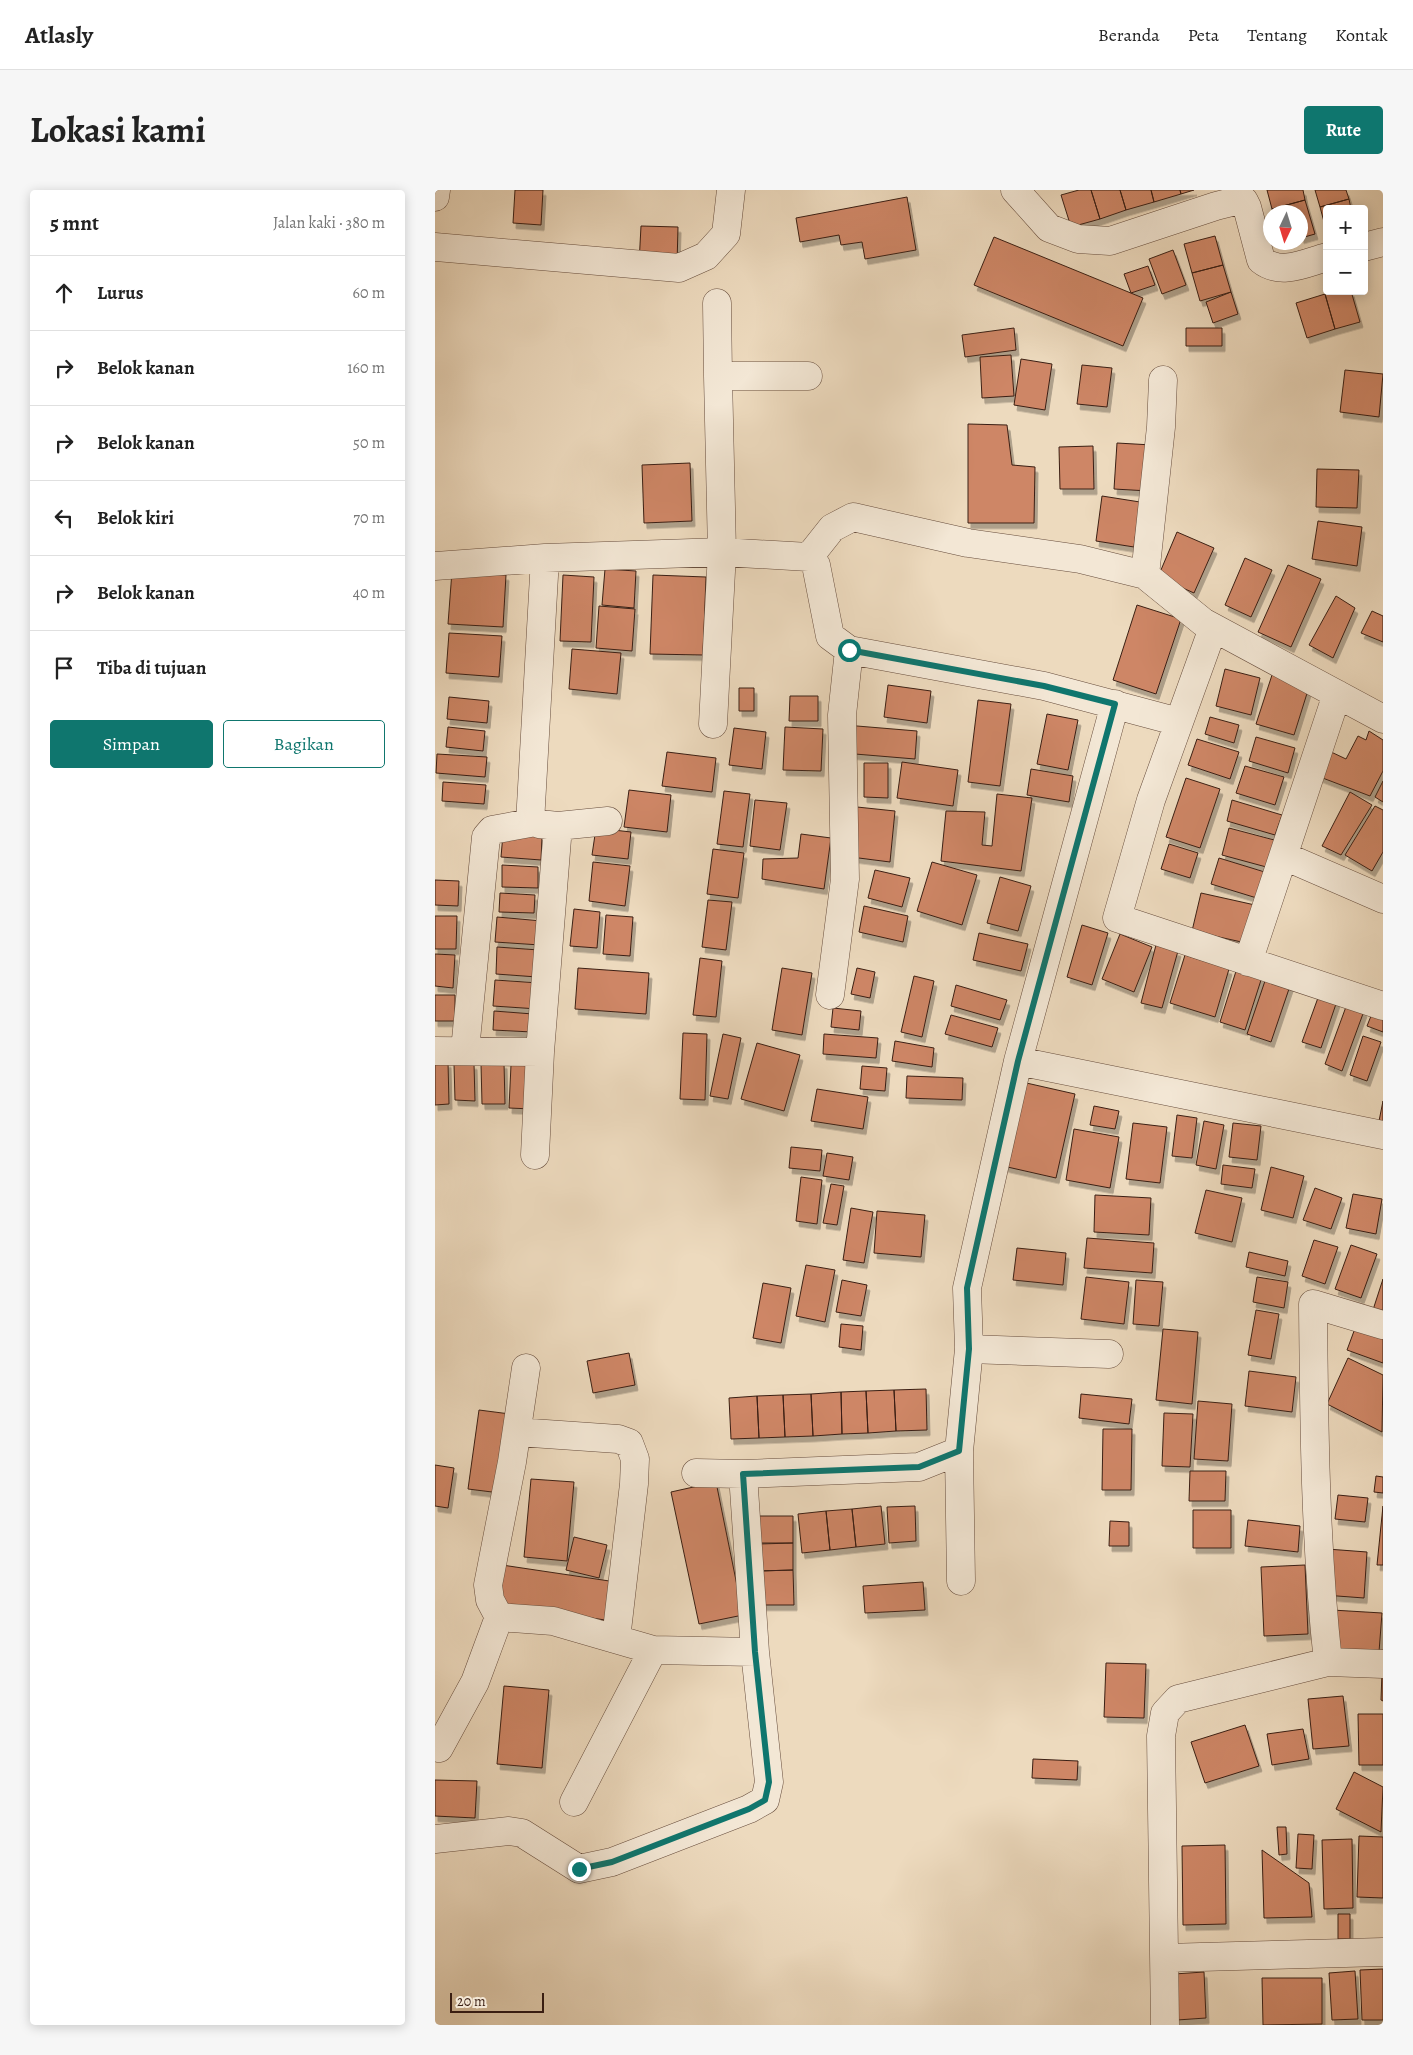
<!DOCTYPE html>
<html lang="id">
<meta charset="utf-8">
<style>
:root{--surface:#fff;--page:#f6f6f6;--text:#222;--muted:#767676;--line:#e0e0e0;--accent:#0f766e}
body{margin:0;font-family:Alegreya,serif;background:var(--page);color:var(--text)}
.controls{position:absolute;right:15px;top:15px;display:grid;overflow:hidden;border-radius:5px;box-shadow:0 2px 12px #0003}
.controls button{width:45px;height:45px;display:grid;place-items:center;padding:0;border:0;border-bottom:1px solid var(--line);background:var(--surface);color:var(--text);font:25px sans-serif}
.compass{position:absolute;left:828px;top:15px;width:45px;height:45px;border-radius:50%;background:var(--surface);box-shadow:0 2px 12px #0003;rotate:184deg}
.scale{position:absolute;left:15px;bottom:12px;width:94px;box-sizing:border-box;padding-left:5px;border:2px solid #3a1e12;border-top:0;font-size:14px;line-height:18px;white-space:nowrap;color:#3a1e12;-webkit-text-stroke:4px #f3e7d5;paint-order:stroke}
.stop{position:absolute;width:15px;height:15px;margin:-11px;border:4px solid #0f766e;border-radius:50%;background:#fff}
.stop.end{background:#0f766e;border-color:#fff;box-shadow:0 1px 5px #0008}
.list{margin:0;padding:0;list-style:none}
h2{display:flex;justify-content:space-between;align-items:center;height:65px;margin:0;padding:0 20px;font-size:21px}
h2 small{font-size:16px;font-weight:400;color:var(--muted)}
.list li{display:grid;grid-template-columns:32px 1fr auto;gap:15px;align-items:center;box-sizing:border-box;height:75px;padding:0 20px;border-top:1px solid var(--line)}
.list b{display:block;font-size:19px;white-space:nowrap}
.list em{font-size:16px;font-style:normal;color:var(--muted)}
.actions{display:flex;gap:10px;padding:15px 20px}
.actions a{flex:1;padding:11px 0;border:1px solid var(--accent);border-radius:5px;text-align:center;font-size:18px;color:var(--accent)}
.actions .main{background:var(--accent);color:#fff}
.icon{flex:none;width:28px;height:28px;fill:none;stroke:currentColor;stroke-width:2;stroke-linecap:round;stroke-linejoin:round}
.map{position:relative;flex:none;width:948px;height:1835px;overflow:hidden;border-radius:5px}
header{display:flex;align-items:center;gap:30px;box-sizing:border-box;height:70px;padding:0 25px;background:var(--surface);border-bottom:1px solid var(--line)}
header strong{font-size:24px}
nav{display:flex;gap:28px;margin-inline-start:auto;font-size:18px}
.intro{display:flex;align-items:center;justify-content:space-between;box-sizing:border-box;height:120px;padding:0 30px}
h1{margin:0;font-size:35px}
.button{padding:12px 22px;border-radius:5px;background:var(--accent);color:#fff;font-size:18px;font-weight:700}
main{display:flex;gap:30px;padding:0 30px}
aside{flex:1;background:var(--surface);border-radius:5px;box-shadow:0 2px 12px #0003}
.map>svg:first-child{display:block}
.building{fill:#ce8666;stroke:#3a1e12;filter:url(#shadow)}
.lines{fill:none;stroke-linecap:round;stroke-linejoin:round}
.minor-casing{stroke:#674d3d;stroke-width:29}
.minor{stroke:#f3e7d5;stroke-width:28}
.route{stroke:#0f766e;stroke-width:6}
</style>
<header>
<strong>Atlasly</strong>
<nav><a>Beranda</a><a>Peta</a><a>Tentang</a><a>Kontak</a></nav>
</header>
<div class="intro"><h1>Lokasi kami</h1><a class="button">Rute</a></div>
<main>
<aside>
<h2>5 mnt<small>Jalan kaki · 380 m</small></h2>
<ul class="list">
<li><svg class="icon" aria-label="ahead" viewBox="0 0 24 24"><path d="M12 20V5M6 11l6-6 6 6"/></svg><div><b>Lurus</b></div><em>60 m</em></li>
<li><svg class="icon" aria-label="right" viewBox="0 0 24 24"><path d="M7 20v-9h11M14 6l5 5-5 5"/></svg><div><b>Belok kanan</b></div><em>160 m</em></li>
<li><svg class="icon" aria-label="right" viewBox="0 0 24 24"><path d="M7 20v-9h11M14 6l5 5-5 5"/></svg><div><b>Belok kanan</b></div><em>50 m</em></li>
<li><svg class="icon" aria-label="left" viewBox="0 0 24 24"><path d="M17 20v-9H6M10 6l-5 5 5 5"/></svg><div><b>Belok kiri</b></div><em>70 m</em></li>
<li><svg class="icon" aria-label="right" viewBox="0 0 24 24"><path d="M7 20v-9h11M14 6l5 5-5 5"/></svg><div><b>Belok kanan</b></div><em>40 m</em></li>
<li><svg class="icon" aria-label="arrive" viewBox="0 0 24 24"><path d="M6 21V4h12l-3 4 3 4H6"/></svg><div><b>Tiba di tujuan</b></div></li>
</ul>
<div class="actions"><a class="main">Simpan</a><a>Bagikan</a></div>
</aside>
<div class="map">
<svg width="948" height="1835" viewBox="0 0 948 1835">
<defs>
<filter id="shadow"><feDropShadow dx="3" dy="5.5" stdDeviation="0" flood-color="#0004"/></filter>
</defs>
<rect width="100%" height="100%" fill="#eddabe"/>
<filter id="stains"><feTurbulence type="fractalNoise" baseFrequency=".004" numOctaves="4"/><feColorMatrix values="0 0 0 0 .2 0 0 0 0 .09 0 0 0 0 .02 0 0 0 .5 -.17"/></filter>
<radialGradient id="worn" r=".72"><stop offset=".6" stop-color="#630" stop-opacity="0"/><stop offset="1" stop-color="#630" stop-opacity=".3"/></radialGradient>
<path class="building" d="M80 0H108L106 35 78 33Z
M644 0H656L665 29 636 37 626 5Z
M656 0H685L691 20 665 29Z
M685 0H716L719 12 691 20Z
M716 0H745L746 4 719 12Z
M745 0H759L746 4Z
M832 0H868L870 10 837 19Z
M880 0H911L914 9 885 17Z
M472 7 481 60 430 69 427 52 406 55 404 45 365 52 361 28Z
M914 9 916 19H892V43L885 17Z
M870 10 880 44 866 48V22H838L837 19Z
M206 36 243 37 242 75 204 74Z
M780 46 788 75 757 83 749 54Z
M559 47 708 108 688 156 539 95Z
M738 60 751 95 727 104 714 69Z
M788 75 796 102 765 111 757 83Z
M713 76 720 95 696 103 689 84Z
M901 101H916L925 132 900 139 890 104Z
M796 102 803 124 778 133 771 112Z
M890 104 900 139 872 148 861 113Z
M579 138 581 160 530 167 527 145Z
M751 138H787V156H751Z
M576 165 579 206 547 208 545 167Z
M586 169 617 174 610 220 579 215Z
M647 175 677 178 672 217 642 214Z
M910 180 948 184 944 227 905 222Z
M533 234 572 235 577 275 600 277 599 333H533Z
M682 253 717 255 714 301 679 299Z
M658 256 659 299H625L624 257Z
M255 273 257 331 209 333 207 275Z
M882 279 924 280 922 318 881 317Z
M667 306 705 312 699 357 661 351Z
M883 331 927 337 922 376 877 369Z
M742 342 779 358 759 403 723 387Z
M810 368 837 380 816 427 790 415Z
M853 375 886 389 856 457 823 442Z
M170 379 201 381 199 418 167 415Z
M17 381 71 385 68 437 13 434Z
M128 385 159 387 156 452 125 451Z
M218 385 271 387 268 465 215 464Z
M901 406 920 418 898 468 874 455Z
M702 415 746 429 721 504 678 490Z
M164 416 200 419 197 461 161 458Z
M937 421 948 426V452L926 443Z
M14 443 67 446 64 487 11 483Z
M137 459 186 463 182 504 134 499Z
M790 479 825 488 816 525 781 516Z
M837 485 874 497 859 545 821 534Z
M453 495 496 501 492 533 449 527Z
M304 498H319V521H304Z
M355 506H383V531H354Z
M14 507 54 511 52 533 12 529Z
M543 510 576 514 565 596 533 592Z
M612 524 643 530 633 580 602 574Z
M775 527 804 535 799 553 770 544Z
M410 535 482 541 480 569 408 563Z
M13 537 50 541 48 561 11 557Z
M350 537 388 539 386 581 348 580Z
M299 538 331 542 327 579 294 575Z
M934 541 948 550V581L935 606 885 587 894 561 911 569 923 546 931 550Z
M821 547 860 558 853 583 814 571Z
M762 549 804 562 795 589 753 575Z
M232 562 281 568 277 602 227 596Z
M2 564 52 567 50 587 1 583Z
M467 572 523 580 518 616 462 608Z
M429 573H453V608L429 607Z
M810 576 849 587 840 615 801 603Z
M596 579 638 586 634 612 592 605Z
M751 588 785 599 765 658 731 647Z
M948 591V612L940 607Z
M8 592 51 595 49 614 7 611Z
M194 600 236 605 232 642 189 637Z
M289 601 315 604 308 657 282 654Z
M915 602 937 615 906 665 887 656Z
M562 604 597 608 586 681 506 671 511 621 550 622 547 655 557 656Z
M320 610 352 613 345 660 315 656Z
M797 610 847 625 840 645 792 631Z
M940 616 948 620V662L937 681 910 665Z
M422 617 460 621 455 672 416 667Z
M161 638 196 642 193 669 157 665Z
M794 638 843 651 835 678 787 665Z
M68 644 107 647 106 670 66 667Z
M366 644 396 648 389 699 327 689 328 669 363 668Z
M734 654 763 663 755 688 726 679Z
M278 659 309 663 303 708 272 704Z
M784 668 833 683 825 709 776 694Z
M158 672 195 676 190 716 154 711Z
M497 672 542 685 527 735 482 721Z
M67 675 103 677V698L67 697Z
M440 680 475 688 467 717 433 708Z
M565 687 596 696 583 741 552 733Z
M0 690 24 691 23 716 0 715Z
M65 703 100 705 99 723 64 722Z
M766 703 820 715 811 753 757 741Z
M273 710 297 712 291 760 267 757Z
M429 716 473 726 468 752 424 742Z
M139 719 165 722 162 758 135 756Z
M171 725 198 727 195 766 168 764Z
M0 726H22L21 759H0Z
M62 727 107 731 105 755 60 752Z
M647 735 673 743 657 795 632 787Z
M544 743 593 754 586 781 538 770Z
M685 744 717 757 699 802 667 789Z
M721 755 743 761 727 818 706 813Z
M62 757 104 760 102 787 61 784Z
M0 764 20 765 18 798 0 796Z
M750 765 794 779 780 827 735 813Z
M265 768 287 771 281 827 258 825Z
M143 778 214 783 211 824 140 819Z
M347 778 377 783 367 845 337 840Z
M422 778 440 782 435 808 416 804Z
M802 778 827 787 810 840 785 832Z
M832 785 856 793 836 852 812 844Z
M479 786 499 791 487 847 466 842Z
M60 790 104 793 103 819 58 816Z
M521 795 572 810 565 830 516 816Z
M0 805H20V831H0Z
M884 805 902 811 886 858 867 852Z
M912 814 929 821 907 881 890 874Z
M398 818 426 821 424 840 396 837Z
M59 821 98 824 97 842 58 840Z
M938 821 948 825V842L932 836Z
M516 825 563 838 557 857 510 844Z
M248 843 272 844 270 910 245 909Z
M288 844 306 848 293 909 275 906Z
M389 844 443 848 441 868 388 864Z
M928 846 946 852 932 891 915 885Z
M460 851 499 858 497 877 457 871Z
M322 853 365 865 349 921 306 909Z
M13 872 14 914 0 915V873Z
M69 873 70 914H47L46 874Z
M19 874H39L40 911 20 910Z
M76 875 99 876 97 919 74 918Z
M427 876 452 878 450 901 425 899Z
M472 886 528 888 527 910 471 908Z
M587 892 640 904 621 988 568 976Z
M382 899 433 907 428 939 376 931Z
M948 911V937L943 936Z
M659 916 684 921 680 939 655 935Z
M742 925 762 928 757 968 737 966Z
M769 931 789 935 781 979 761 975Z
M698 933 732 937 725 993 691 989Z
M798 933 826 936 822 970 794 967Z
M639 939 684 947 675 998 631 990Z
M356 957 387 960 385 981 354 978Z
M392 963 418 967 414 990 388 986Z
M788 975 820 979 817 998 786 994Z
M836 977 869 986 858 1028 826 1020Z
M366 987 387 990 382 1034 361 1031Z
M396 994 409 996 402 1035 388 1033Z
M880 998 907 1008 896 1039 868 1030Z
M771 1000 807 1008 797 1052 760 1043Z
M918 1004 947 1009 941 1044 911 1038Z
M660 1005 716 1008 714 1045 659 1042Z
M416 1018 438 1022 429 1073 408 1070Z
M442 1021 490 1025 486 1067 439 1063Z
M652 1048 719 1053 717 1083 649 1078Z
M879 1050 903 1057 890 1094 867 1086Z
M916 1055 942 1064 926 1108 900 1099Z
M582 1058 631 1063 628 1095 578 1090Z
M814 1062 853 1071 850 1086 811 1077Z
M371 1075 400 1080 390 1132 361 1126Z
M651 1087 694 1092 689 1134 646 1129Z
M822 1087 853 1092 849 1118 818 1112Z
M948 1089V1130L936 1126Z
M407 1090 432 1095 426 1126 401 1122Z
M701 1090 728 1092 724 1136 698 1134Z
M328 1093 356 1098 346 1153 318 1148Z
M821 1120 844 1124 836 1169 813 1165Z
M922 1133 948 1142V1173L912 1160Z
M406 1134 428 1136 426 1160 404 1157Z
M728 1139 763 1142 757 1214 721 1210Z
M194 1163 200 1195 158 1203 152 1171Z
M913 1168 948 1185 947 1242 892 1214Z
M814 1181 861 1187 857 1222 810 1216Z
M491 1199 492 1240 461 1241 459 1200Z
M459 1200 461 1241 433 1243 431 1201Z
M431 1201 433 1243 407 1244 406 1202Z
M406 1202 407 1244 378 1246 376 1204Z
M376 1204 378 1246 350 1247 348 1205Z
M646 1204 697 1209 694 1234 644 1228Z
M348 1205 350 1247 324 1248 322 1206Z
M322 1206 324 1248 296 1249 294 1208Z
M763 1211 797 1214 793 1271 759 1269Z
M44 1220 75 1224 65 1303 33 1299Z
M729 1223 758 1224 755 1277 727 1276Z
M668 1239H697L696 1300H667Z
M0 1275 19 1278 13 1318 0 1316Z
M755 1281H791L790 1311H754Z
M941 1286 948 1287V1303L939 1302Z
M96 1289 139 1292 132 1371 89 1367Z
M281 1292 308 1425 264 1434 236 1302Z
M903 1305 933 1308 930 1332 900 1329Z
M446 1316 450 1354 421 1357 417 1319Z
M480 1316 481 1351 454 1353 452 1317Z
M948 1316V1375H942Z
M417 1319 421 1357 395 1360 391 1321Z
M758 1320H796V1358H758Z
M391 1321 395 1360 367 1363 363 1324Z
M315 1326H358V1353H315Z
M813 1330 865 1336 863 1362 810 1356Z
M675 1331 694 1332V1356H674Z
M139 1347 172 1355 164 1388 131 1380Z
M358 1353V1380L324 1381V1354Z
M892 1359 932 1362 929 1408 889 1405Z
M67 1375 181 1392 177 1431 61 1414Z
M870 1375 873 1444 829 1446 826 1377Z
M358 1380 359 1415H325L324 1381Z
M488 1392 490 1420 430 1423 428 1396Z
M897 1420 947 1423 944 1462 894 1458Z
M671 1473 711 1474 709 1528 669 1527Z
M947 1481H948V1511L946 1510Z
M69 1496 114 1500 107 1578 62 1574Z
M908 1506 914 1556 878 1559 873 1509Z
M923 1524H948V1575H924Z
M810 1535 824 1576 770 1593 756 1552Z
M868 1539 874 1569 837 1575 832 1544Z
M598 1569 643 1571 642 1590 597 1588Z
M919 1582 948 1597 946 1642 901 1619Z
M0 1590 42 1591 40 1628 0 1626Z
M842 1637H851L852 1664 844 1665Z
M863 1644 879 1645 877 1679 861 1678Z
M924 1646 948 1647V1708L922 1707Z
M917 1649 918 1718 889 1719 887 1650Z
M790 1655 791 1734 748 1735 747 1656Z
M827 1660 874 1693 877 1727 829 1728Z
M903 1724H915V1749H903Z
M948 1779V1830H927L925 1780Z
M920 1781 923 1829 897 1830 894 1783Z
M769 1782 771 1828 742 1830 739 1784Z
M827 1788H887V1834L828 1835Z"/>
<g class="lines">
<defs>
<path id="minor" d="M580 0 614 38 643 49 675 51 781 16 805 10 809 11 812 17 826 70C846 86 870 73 892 67
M0 7 1 0
M0 57 244 78 271 66 291 44 296 0
M929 57 948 52
M282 113 283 186
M374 367 397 338 418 327 533 353 645 369 710 385 768 432 948 529
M0 376 110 368 287 362 374 367 381 375 395 446 414 460 609 496 744 532
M710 385 726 237 728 190
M778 438 716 610 682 728 948 816
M278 534 287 362 283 186H373
M104 634 123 636 173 631
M849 666 948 709
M813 772 902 504
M395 805 410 689 407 525 414 460
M30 860 51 647 57 640 95 633 110 368
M0 861 105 862
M583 871 948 945
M100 965 105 862 123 636
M534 1159 674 1164
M82 1242 183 1249 194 1253 200 1269 199 1294 181 1449
M261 1283 308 1284 484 1277 524 1261
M526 1391 524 1261 534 1159 532 1098 583 871 680 514
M64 1427 55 1410 53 1395 77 1272 91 1178
M893 1472 948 1474
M4 1558 40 1492 64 1427 118 1431 218 1460
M139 1612 218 1460 320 1462
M0 1649 74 1641 87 1643 144 1679 177 1672 314 1619 330 1610 334 1592 320 1462 308 1284
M730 1768 948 1762
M730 1835 726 1546 730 1523 743 1509 893 1472C880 1354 879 1233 878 1114L948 1135"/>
</defs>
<use href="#minor" class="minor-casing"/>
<use href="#minor" class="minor"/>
</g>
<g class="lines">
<path class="route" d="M144 1679 177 1672 314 1619 330 1610 334 1592 320 1462 308 1284 484 1277 524 1261 534 1159 532 1098 583 871 680 514 609 496 414 460"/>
</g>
<rect width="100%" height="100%" filter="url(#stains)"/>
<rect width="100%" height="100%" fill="url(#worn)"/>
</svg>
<div class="controls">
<button>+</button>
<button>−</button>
</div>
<svg class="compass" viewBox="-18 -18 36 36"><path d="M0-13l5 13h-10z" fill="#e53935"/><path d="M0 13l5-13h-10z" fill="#767676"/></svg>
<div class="scale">20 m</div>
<div class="stop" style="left:414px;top:460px"></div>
<div class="stop end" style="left:144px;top:1679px"></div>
</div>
</main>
